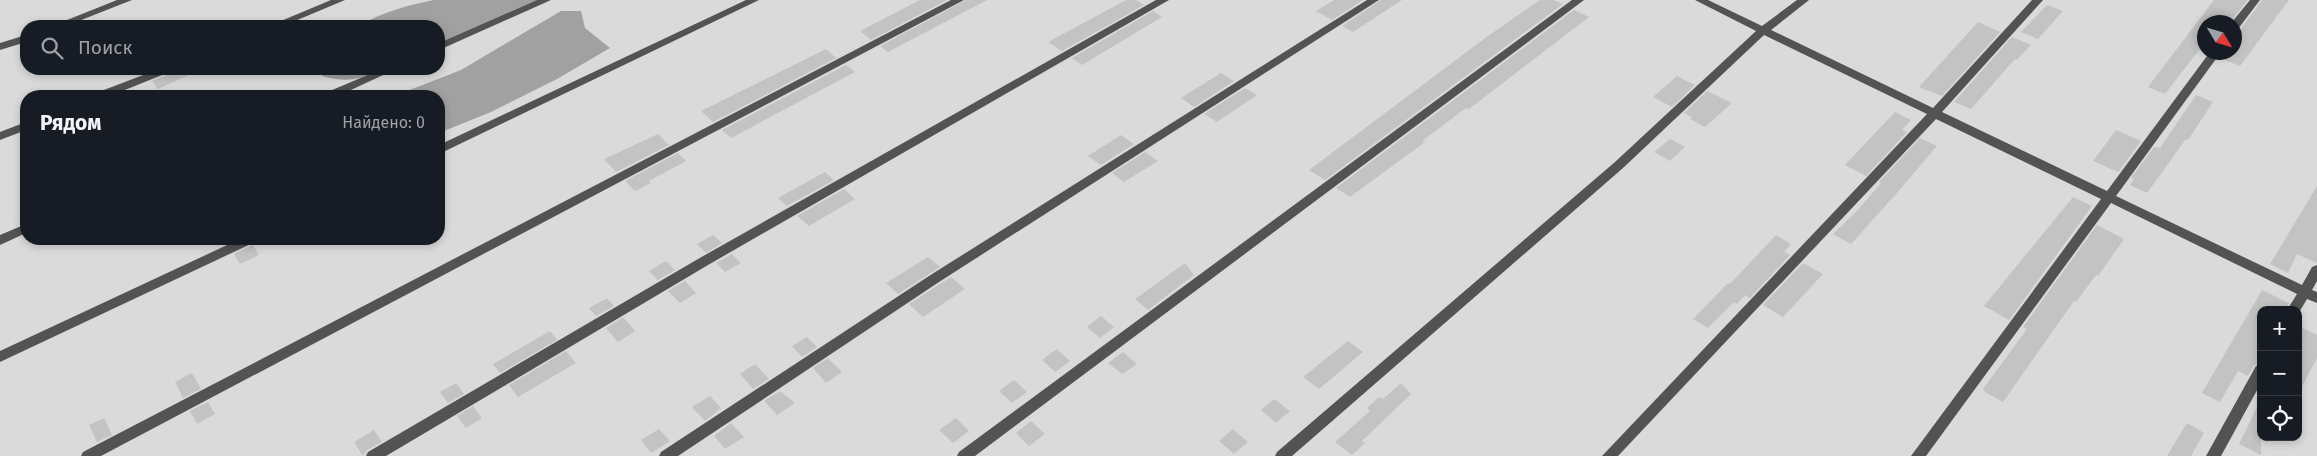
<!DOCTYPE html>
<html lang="ru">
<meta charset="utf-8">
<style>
:root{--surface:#171b24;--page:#20242c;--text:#f1f3f6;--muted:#9ea1a6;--line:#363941}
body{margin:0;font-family:"Fira Sans",sans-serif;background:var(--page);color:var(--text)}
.controls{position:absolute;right:15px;bottom:15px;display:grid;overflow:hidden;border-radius:10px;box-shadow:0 2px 8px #0003}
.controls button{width:45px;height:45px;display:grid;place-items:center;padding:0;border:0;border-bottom:1px solid var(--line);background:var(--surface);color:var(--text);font:25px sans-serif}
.compass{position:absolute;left:2197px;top:15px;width:45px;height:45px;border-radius:50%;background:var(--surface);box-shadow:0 2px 8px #0003;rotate:128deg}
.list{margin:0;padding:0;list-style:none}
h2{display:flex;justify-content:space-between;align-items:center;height:65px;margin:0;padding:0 20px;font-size:21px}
h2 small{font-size:16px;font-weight:400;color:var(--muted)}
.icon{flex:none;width:28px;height:28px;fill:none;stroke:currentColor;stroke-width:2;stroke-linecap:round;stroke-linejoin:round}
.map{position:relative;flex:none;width:2317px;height:456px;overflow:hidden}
.search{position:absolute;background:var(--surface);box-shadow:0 2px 8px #0003;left:20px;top:20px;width:425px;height:55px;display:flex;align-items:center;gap:12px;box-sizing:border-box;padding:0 18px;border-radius:20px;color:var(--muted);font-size:19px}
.panel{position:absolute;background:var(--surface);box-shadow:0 2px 8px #0003;left:20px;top:90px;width:425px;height:155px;border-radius:20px}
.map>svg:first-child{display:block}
.green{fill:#dadada;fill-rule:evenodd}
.water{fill:#a1a1a1}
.building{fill:#c3c3c3}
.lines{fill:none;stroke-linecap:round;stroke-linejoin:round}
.minor{fill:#535353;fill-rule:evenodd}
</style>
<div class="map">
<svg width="2317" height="456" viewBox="0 0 2317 456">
<rect width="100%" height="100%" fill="#fff"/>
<path class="green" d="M0 0H2317V456H0ZM2204 22H2234V52H2204ZM26 26H439V69H26ZM26 96H439V239H26ZM2261 310H2298V437H2261Z"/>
<path class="water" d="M434 0H537L439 43V26H359C382 12 408 5 434 0Z
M561 11H581L585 28 610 48 557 79 491 112 439 133V96H394L461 70Z
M322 69H382C358 80 348 83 322 76Z"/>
<path class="building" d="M920 0H947L871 40 860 31Z
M966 0H987L888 52 880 46Z
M1126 0H1136L1144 5 1062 51 1048 42Z
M1334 0H1363L1332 20 1316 11Z
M1381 0H1402L1353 32 1342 26Z
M1540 0H1554L1563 4 1325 180 1309 170 1488 36Z
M2214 0H2248L2230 22H2204V52L2199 50 2165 94 2148 87Z
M2262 0H2289L2240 66 2219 58 2223 52H2234V32L2240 30Z
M2047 5 2063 11 2038 39 2021 32Z
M1574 10 1589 17 1469 109 1466 108 1422 141 1425 142 1350 197 1336 188Z
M1153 11 1162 17 1082 65 1072 58Z
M1978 22 2000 32 1942 96 1919 87Z
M2012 37 2031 45 2017 60 2015 59 1971 109 1954 102Z
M826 49 836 58 713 122 701 111Z
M846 65 855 72 731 138 722 130Z
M175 69H202L158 89 152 81 173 73Z
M1221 73 1234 81 1194 107 1181 98Z
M1677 76 1695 85 1672 107 1653 97Z
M1245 88 1257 95 1217 122 1204 114Z
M1707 91 1732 103 1705 127 1690 119 1692 117 1684 113Z
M2196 95 2213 102 2188 140 2186 139 2147 193 2130 185 2134 179 2131 178 2154 147 2160 148Z
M1895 112 1911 120 1902 130 1907 132 1866 176 1845 165Z
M2116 130 2141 141 2118 172 2093 161Z
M658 134 669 145 616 172 604 159Z
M1121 135 1134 144 1101 165 1088 156Z
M1920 138 1937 146 1896 194 1851 244 1833 234 1858 210 1881 183 1879 182Z
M1670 139 1685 147 1670 161 1654 152Z
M1145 152 1158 161 1124 182 1112 173Z
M678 153 686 161 649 181 651 183 635 191 625 181Z
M825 172 834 180 787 206 778 198Z
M2317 186V263L2297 254 2288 273 2270 264Z
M844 189 855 199 809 226 797 216Z
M2073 197 2092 206 2009 320 1984 306Z
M2097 225 2124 239 2098 276 2096 275 2076 302 2074 301 2003 402 1985 392 1983 389 2027 329 2023 327Z
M713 235 722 243 706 253 697 244Z
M1776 235 1791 244 1784 252 1790 255 1750 298 1745 295 1737 304 1734 302 1708 328 1693 319 1728 283 1730 284Z
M253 245 259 255 240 264 234 254Z
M732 254 741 263 725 272 716 263Z
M928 257 940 267 898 294 886 283Z
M666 261 675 270 658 280 649 271Z
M1185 263 1194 275 1148 310 1135 299Z
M1803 263 1823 274 1783 317 1763 305Z
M951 277 965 289 923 317 909 304Z
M685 281 696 293 680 303 668 291Z
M2262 290 2289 303 2285 310H2261V363L2254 365 2248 376 2238 371 2220 402 2202 393Z
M607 298 614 306 596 316 589 308Z
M1101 316 1114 327 1100 338 1087 327Z
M623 317 635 331 618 342 606 328Z
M2298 326 2317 335V358L2298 394Z
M550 331 557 340 500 373 493 364Z
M807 337 817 347 802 357 792 346Z
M1348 341 1363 352 1319 389 1303 377Z
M1057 349 1070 361 1055 372 1042 360Z
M566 351 576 363 518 397 509 385Z
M1123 352 1137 364 1122 374 1108 363Z
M828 358 842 372 826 383 813 368Z
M755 364 769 379 753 389 740 374Z
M192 373 201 389 183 398 175 382Z
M1014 380 1027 392 1012 403 999 391Z
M456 383 464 394 448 403 440 392Z
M1401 383 1411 394 1362 441 1365 443 1352 455 1335 442 1370 411 1367 408 1379 397 1383 399Z
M780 391 795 403 777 415 764 401Z
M710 396 721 408 705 421 692 407Z
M1274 399 1290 411 1276 423 1261 410Z
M2261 399V455L2239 444Z
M208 402 215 414 197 424 190 411Z
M473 406 482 418 466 428 457 416Z
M104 418 112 435 97 442 89 425Z
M956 418 969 431 953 443 939 430Z
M1031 421 1045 434 1029 446 1016 433Z
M731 423 744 437 725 449 714 436Z
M2187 423 2204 433 2191 456H2167Z
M659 429 670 441 651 453 641 440Z
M1233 429 1248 442 1234 454 1219 441Z
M374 430 382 442 367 450 363 456 354 442Z"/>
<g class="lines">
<path class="minor" d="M117 0H132L66 26H52Z
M331 0H345L283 26H269Z
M537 0H551L439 50V43Z
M746 0H759L439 154V145Z
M951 0H964L101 456H81L83 452Z
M1156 0H1169L708 265 386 456H366L368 452 698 259Z
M1367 0H1379L939 282 678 456H659L661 452 929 276Z
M1572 0H1584L975 456H957L959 452Z
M1695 0H1708L1762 26 1797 0H1809L1771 30 1933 108 2032 0H2043L1942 112 2107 191 2210 52H2221L2116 196 2302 285 2312 267 2317 265V281L2312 290 2317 292V303L2307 299 2298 314V310H2287L2297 294 2111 203 1926 456H1911L2101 199 1936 119 1618 456H1602L1927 114 1764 35 1623 168 1292 456H1275L1277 452 1615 162 1756 31Z
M2250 0H2260L2238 29 2234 30V22H2232Z
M26 35V42L0 50V43Z
M159 69H173L172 71 110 96H94L96 93Z
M382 69H396L338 96H323L325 93Z
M26 122V130L0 140V132Z
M26 224V233L0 245V235Z
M240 239H257L255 242 0 362V351Z
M2261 365V383L2221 456H2206L2256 366Z"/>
</g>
</svg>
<div class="controls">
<button>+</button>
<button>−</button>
<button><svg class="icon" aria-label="locate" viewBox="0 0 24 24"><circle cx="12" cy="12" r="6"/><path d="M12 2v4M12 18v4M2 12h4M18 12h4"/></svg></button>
</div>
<svg class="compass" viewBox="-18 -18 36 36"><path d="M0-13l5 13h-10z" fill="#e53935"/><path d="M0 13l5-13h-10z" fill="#9ea1a6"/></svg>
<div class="search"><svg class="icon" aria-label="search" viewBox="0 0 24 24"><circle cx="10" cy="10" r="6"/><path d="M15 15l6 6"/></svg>Поиск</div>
<section class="panel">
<h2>Рядом<small>Найдено: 0</small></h2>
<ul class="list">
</ul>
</section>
</div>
